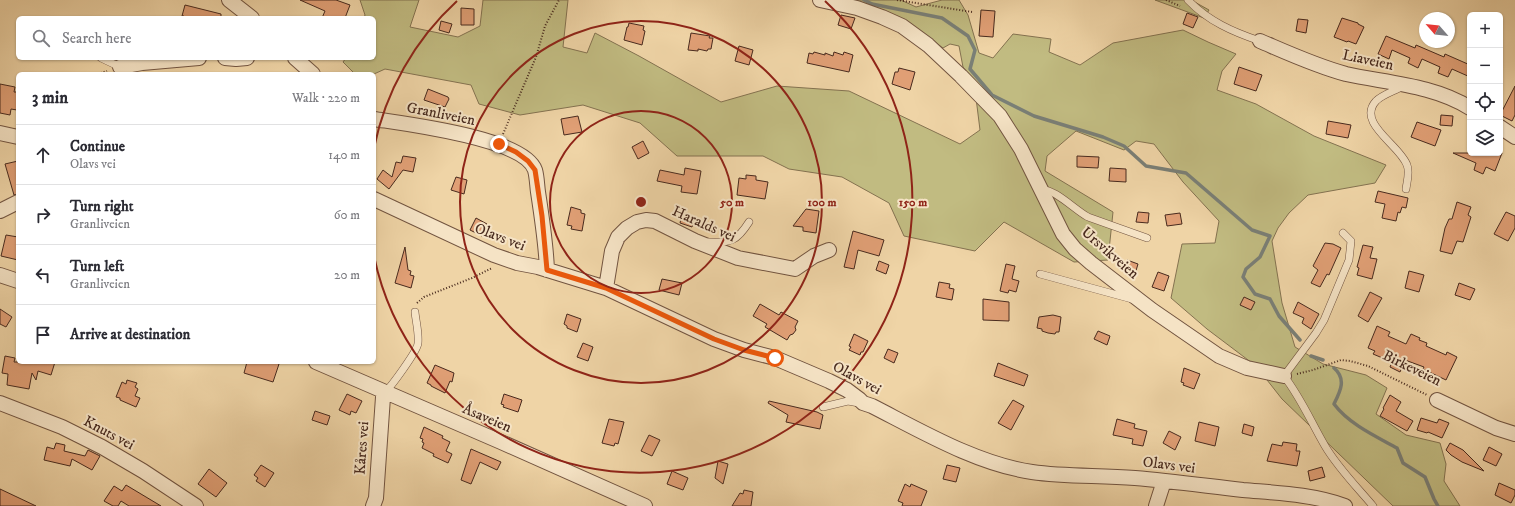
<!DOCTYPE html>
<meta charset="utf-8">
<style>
:root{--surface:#fff;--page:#f7f7f7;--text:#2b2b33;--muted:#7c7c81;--line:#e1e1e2}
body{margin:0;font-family:"IM FELL DW Pica",serif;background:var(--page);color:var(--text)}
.controls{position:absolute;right:12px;top:12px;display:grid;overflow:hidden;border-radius:6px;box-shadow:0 1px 3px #0004}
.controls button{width:36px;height:36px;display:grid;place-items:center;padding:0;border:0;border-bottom:1px solid var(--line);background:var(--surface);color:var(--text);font:20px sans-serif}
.compass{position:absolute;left:1419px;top:12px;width:36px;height:36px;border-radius:50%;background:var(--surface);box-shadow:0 1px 3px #0004;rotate:298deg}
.stop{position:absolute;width:12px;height:12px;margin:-9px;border:3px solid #ea580c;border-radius:50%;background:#fff}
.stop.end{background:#ea580c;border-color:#fff;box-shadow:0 1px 4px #0008}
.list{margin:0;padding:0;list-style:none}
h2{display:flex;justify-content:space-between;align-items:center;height:52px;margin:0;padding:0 16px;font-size:17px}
h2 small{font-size:13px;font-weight:400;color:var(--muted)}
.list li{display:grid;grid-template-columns:26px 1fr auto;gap:12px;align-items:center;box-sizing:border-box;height:60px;padding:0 16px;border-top:1px solid var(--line)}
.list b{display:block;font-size:15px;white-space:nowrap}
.list p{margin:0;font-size:13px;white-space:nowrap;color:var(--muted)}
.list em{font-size:13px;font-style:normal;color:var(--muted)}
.icon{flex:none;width:22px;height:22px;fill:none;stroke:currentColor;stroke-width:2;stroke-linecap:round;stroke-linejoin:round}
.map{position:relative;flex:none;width:1515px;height:506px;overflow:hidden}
.search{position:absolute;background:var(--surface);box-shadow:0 1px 3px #0004;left:16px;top:16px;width:360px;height:44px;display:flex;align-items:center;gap:10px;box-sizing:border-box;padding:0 14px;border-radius:6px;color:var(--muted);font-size:15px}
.panel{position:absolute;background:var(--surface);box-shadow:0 1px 3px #0004;left:16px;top:72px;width:360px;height:292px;border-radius:6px}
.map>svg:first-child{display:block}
.green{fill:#c1bb81;stroke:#847250}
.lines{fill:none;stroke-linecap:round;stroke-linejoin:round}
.stream{stroke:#7a7f76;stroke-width:3.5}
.building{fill:#e09f75;stroke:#482a1e}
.service-casing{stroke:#725440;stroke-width:8}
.minor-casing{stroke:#725440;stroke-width:16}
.path{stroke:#482a1e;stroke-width:2;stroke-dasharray:1 2;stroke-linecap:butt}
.service{stroke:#f5e3c5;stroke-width:7}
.minor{stroke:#f5e3c5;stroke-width:14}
.route{stroke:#ea580c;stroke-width:5}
.ring{fill:none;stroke:#8f2418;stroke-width:2}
.labels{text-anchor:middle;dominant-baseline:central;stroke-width:4;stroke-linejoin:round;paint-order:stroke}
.street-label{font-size:15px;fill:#482a1e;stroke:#f5e3c5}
.centre{fill:#8f2418;stroke:#f5e3c5;stroke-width:2}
.ring-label{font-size:12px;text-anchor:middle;font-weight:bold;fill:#8f2418;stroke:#f5e3c5;stroke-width:4;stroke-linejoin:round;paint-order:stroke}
</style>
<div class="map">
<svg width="1515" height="506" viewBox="0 0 1515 506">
<rect width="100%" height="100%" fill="#efd4a6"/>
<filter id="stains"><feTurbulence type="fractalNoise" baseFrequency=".005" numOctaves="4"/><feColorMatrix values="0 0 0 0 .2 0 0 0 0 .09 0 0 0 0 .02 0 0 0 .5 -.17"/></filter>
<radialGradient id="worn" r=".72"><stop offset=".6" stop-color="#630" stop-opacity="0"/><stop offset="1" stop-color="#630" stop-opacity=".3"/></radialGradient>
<path class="green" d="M360 0H419L410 27 458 37 480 26 483 0H568L563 47 587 53 595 33 639 56 721 102 777 86 849 91 960 144 980 130 974 82 963 67 959 46 950 44 943 48 932 40 853 0H901L916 7 942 0H959L968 15 979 53 993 58 1013 34 1051 39 1049 52 1080 65 1113 43 1183 30 1208 42 1236 54 1222 71 1217 90 1256 104 1314 136 1386 165 1375 183 1308 195 1289 213 1278 228 1272 241 1282 303 1295 347 1323 364 1366 375 1387 388 1376 414 1406 435 1440 443 1446 464 1444 481 1460 506H1393L1282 399 1256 366 1207 329 1171 298 1182 244 1215 243 1219 221 1183 182 1154 144 1136 141 1124 150 1076 131 1047 156 1045 171 1113 212 1108 260 1074 262 1004 222 975 251 904 236 889 203 842 177 789 169 763 156H677L640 123 583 105 520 115 479 104 471 85 385 69 374 74H355L343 62 346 58H374V18H364L365 15Z
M1155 0H1191L1209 10 1204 18Z"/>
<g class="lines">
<path class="stream" d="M864 0 872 4 942 18 968 36 975 50 970 69 992 95 1034 116 1103 137 1124 146 1146 166 1186 173 1252 230 1270 236 1260 257 1246 269 1243 277 1255 294 1270 299 1279 316 1300 340
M1311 356 1323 360
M1334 368C1347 379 1340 392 1334 404 1349 424 1375 436 1397 448L1403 463 1425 477 1434 499 1438 506"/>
</g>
<path class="building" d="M300 0H336L350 5 345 18H322L325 11Z
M185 5 221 14V18H184V16H182Z
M461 8 474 9V25H461Z
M981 10 995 11 993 37 979 36Z
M1187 13 1198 17 1193 28 1183 24Z
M841 15 855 18 851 29 838 25Z
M1342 18 1358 23V24L1364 27 1356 44 1348 41 1347 42 1334 37Z
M1298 19 1308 20 1306 33 1296 31Z
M441 21 452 24 449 33 439 30Z
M629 23 644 26 643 30 645 31 642 45 624 40 627 27H628Z
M691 33 710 36 709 38H713L711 49H708L707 51 698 49V51L688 50Z
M1386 36 1415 48 1416 45 1444 57 1445 54 1470 65V77L1452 69 1448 77 1438 73 1440 67 1422 59 1418 68 1408 63 1410 58 1392 50 1389 59 1378 54Z
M739 46 753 50 749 65 735 61Z
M814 52 825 55V53L833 56 834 52 843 55 844 52 853 55 849 72 807 63 809 53 813 54Z
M1239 67 1262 75 1256 91 1234 84Z
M899 68 915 72 910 90 892 84 895 72H898Z
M0 84 15 87 14 92H18L17 110 11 109 10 115 0 113Z
M1515 86V115L1512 121 1500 115Z
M428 89 448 97 449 99 445 107 424 100Z
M1441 115 1453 116 1452 126 1440 125Z
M578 116 582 132 564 135 561 119Z
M1328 121 1351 125 1348 138 1326 134Z
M1417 122 1441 130 1435 146 1411 137Z
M643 141 649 153 638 159 632 147Z
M1453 153H1502L1495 171 1486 167 1483 174 1474 170 1476 163Z
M403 156 416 158 413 172 403 170 389 189 377 179 383 170 392 177 396 162 401 163Z
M1077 156 1099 157 1098 168 1077 167Z
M18 161V194L14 195 5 164Z
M685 168 701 171 697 194 681 192 682 186 657 181 660 170 684 175Z
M1110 168 1126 169V182L1109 181Z
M746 175 756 176V180L768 182 765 199 737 195 739 178 746 179Z
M456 177 467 180 464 194 451 190Z
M1378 191 1408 198 1406 208 1402 207 1400 213 1398 212 1396 221 1382 218 1385 204 1375 202Z
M1457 202 1471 207 1468 215 1471 217 1463 242 1457 241 1452 254 1440 251 1445 228 1449 219H1452Z
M571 207 581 210V213L585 214 582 231 571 229 572 226 567 225Z
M806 209 819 211 816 233 803 231V227L793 226Z
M1138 212 1149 213 1148 223 1136 222Z
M1506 212 1515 216V228L1508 241 1494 234Z
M1180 213 1182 224 1167 226 1165 215Z
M682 214 695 217 692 227 680 223Z
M476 218 487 224 482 236 470 230Z
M853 231 884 240 879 256 858 250 854 269 844 267Z
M6 235 18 237V260L1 256Z
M1325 243 1333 244 1341 248 1329 275 1327 274 1320 287 1311 283 1318 270 1313 266Z
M1363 245 1373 247 1370 258 1377 259 1372 279 1357 275 1359 268 1357 267Z
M405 247 408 270 411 271 410 275 414 276 411 288 395 283Z
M1127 260 1138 264 1135 274 1124 271Z
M879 261 889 265 886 274 876 270Z
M1006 264 1015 266 1012 279 1019 281 1016 292 1009 290 1008 293 1000 291Z
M1409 271 1424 275 1419 292 1405 288Z
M1158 272 1169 276 1164 291 1152 287Z
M662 279 682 283 679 295 659 290Z
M939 282 950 284 949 288 954 289 952 300 936 297Z
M1459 283 1475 289 1470 300 1455 295Z
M1370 292 1382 298 1368 322 1358 316Z
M1244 297 1255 302 1251 310 1240 305Z
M983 299 1009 302V321L983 320Z
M1298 302 1319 314 1311 329 1302 323 1304 318 1293 313Z
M760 304 779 315 781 312 798 321 795 327 796 330 793 334 790 335 787 340 765 327 767 324 753 316Z
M0 309 12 317 6 327 0 324Z
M567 314 581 319 577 332 567 328V326L564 324Z
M1053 315 1061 317 1059 332H1056L1055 334 1048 333 1042 331V329L1037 328 1039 317Z
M1377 326 1390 332 1388 336 1406 344 1411 334 1420 338 1419 340 1427 343 1426 346 1446 355 1447 352 1457 357 1446 380 1423 369 1424 367 1405 360 1400 372 1390 367 1392 362 1373 354 1375 351 1368 348Z
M1098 331 1110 336 1107 345 1094 339Z
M854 334 868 341 863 352H861L860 355 849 350 851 347 849 346Z
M583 343 593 347 588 361 577 357Z
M888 349 898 353 894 363 884 358Z
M5 356 15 358 14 362H55L51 375 38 371 36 380 32 373 29 389 7 385 8 374 2 373Z
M247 362H273L279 364 273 382 244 373Z
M998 363 1028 375 1024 386 994 376Z
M435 365 454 373 452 382 450 381 445 393 431 386V385L427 383Z
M1184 368 1200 374 1194 389 1183 385 1184 383 1181 382Z
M127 380 137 383 135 387 138 389 135 396 140 398 136 407 120 400V398L116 397 122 382 126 384Z
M347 394 362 401 356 413 351 411 350 415 339 410Z
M504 394 522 400 518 412 503 407 504 405 501 404Z
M1390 395 1401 402 1396 411 1413 421 1407 431 1380 416 1384 409 1383 408Z
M1013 400 1024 406 1011 430 998 423Z
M769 401 817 412 823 415 820 429 786 422 788 415 768 403Z
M315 411 330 416 327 425 312 420Z
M1421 418 1437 423 1439 419 1449 423 1442 438 1428 432 1427 433 1417 430Z
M609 419 624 422 618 444 615 443 614 446 602 443Z
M1117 419 1135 424 1134 428 1147 431 1143 446 1132 444 1133 439 1113 435Z
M1199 422 1219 427 1215 446 1195 441Z
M1244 424 1254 427 1252 436 1242 433Z
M424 427 443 436 442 438 450 442 446 451 452 454 448 463 433 456 434 454 422 448 424 443 422 442 423 439 420 438Z
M1169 431 1181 437 1175 450 1163 443Z
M649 435 660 440 652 456 641 451Z
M1283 442 1297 444 1296 451H1300L1297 466 1267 461 1272 444 1282 446Z
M56 443 65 445 64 451 85 456 88 450 100 456 92 470 72 459 70 466 44 460 47 447 54 449Z
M1450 443 1463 450 1484 471 1462 462 1451 455 1446 450Z
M1489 447 1502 454 1496 466 1483 460Z
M471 449 501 462 497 470 480 462 471 484 461 480Z
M718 461 728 464 723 484 715 478Z
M261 465 274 473 265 487 256 481 258 478 254 475Z
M947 465 960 468 956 482 943 479Z
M1322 467 1325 477 1310 481 1308 471Z
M209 469 227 483 216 497 198 484Z
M672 471 688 478 683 490 667 484Z
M1499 483 1515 490V495L1511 503 1495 495Z
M905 484 910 487 911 484 927 491 921 506H902L903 503 898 501Z
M126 485 161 506H129L121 501 118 506H113L104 501 114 486 122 491Z
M0 489 36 506H0Z
M744 490 753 492 751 506H732L740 493 743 494Z"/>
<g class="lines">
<defs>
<path id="service" d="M1188 0C1208 21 1233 32 1260 41
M101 58 120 67
M1403 86C1395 91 1383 94 1376 101 1356 123 1400 145 1407 165 1410 172 1407 181 1406 189
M1042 190C1054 188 1076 211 1088 217L1147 238
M1343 233 1351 241 1349 260 1324 320 1316 333 1284 376C1301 398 1311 422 1325 446 1338 468 1357 487 1373 506
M709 242C731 243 737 241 749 222
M1040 274 1132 299
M385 392C391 387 418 350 418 343 419 333 416 322 415 312
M823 407 848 401 859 403"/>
<path id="minor" d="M229 0 252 18
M820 0 857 8 882 17 902 26 928 45 961 76 1000 116 1021 149 1063 234 1075 249 1091 263 1152 310 1219 356 1247 368 1284 376
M1260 41C1288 53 1316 66 1346 74 1387 83 1434 85 1470 108
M225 58 236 59 247 58
M295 58 313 74
M120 67 142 63 199 58
M374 119C406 124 524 138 535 170 537 177 537 185 538 192 542 218 546 244 547 270
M1500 127 1515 137
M0 133 18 137
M374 199 494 255 517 263 538 267 606 288 714 339 744 350 775 358 829 381 847 390 859 399 863 403 872 406C921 431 977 464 1032 472 1066 477 1100 475 1135 478 1171 481 1207 486 1243 490 1277 493 1312 494 1345 506
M0 211 18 202
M0 275 18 281
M606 288 612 251 618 237 627 228 637 222 646 220 655 221 695 241 738 258 795 269 814 256 829 250
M316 362 501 442 645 506
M1437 400 1496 428 1515 434
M0 403 62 427 102 447 143 471 196 506
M373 506 376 498 383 397 385 392
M1156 506 1164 481"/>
</defs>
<use href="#service" class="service-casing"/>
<use href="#minor" class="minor-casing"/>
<path class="path" d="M897 0 972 12
M1166 0 1180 6
M98 74 107 71
M503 134 536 57 545 26 559 0
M417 303 424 297 472 278 492 268
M1297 374 1313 370 1341 360 1350 361 1368 366 1427 395"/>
<use href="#service" class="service"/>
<use href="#minor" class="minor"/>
</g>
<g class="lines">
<path class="route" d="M499 144 516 152 528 161 535 170 542 216 547 270 606 288 714 339 744 350 775 358"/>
</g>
<g class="ring">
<circle cx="641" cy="202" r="91"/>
<circle cx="641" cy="202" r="181"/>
<path d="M374 148A272 272 0 0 1 457 1M825 1A272 272 0 1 1 374 256"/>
</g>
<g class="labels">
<g class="street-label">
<text transform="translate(1368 60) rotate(12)">Liaveien</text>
<text transform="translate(441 114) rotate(11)">Granliveien</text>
<text transform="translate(704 224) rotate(24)">Haralds vei</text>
<text transform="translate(500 237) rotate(21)">Olavs vei</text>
<text transform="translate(1110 253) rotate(41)">Ursvikveien</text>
<text transform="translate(1412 368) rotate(26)">Birkeveien</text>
<text transform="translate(857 378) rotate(29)">Olavs vei</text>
<text transform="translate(487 418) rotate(23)">Åsaveien</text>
<text transform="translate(109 433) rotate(28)">Knuts vei</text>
<text transform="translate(362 448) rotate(-86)">Kåres vei</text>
<text transform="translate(1169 465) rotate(7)">Olavs vei</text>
</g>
</g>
<circle cx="641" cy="202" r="6" class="centre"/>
<g class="ring-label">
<text x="732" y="206">50 m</text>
<text x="822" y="206">100 m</text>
<text x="913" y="206">150 m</text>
</g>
<rect width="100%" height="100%" filter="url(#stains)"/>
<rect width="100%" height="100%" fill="url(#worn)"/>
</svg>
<div class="controls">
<button>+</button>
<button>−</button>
<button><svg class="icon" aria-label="locate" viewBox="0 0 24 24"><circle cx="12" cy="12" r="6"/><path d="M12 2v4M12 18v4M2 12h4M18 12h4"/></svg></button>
<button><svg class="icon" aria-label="layers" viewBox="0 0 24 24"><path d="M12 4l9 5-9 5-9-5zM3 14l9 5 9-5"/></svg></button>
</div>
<svg class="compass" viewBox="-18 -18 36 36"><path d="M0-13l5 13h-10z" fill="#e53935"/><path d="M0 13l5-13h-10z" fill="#7c7c81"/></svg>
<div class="stop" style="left:775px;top:358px"></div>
<div class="stop end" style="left:499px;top:144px"></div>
<div class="search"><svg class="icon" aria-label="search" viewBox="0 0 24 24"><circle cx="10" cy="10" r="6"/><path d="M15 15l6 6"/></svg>Search here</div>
<section class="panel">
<h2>3 min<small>Walk · 220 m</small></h2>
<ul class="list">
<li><svg class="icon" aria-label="ahead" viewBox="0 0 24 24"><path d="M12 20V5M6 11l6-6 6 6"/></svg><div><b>Continue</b><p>Olavs vei</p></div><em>140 m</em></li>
<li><svg class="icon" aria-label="right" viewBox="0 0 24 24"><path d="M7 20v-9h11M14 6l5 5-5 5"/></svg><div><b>Turn right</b><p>Granliveien</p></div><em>60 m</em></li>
<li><svg class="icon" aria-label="left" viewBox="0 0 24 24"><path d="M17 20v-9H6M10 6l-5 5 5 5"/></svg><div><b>Turn left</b><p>Granliveien</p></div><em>20 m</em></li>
<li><svg class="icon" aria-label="arrive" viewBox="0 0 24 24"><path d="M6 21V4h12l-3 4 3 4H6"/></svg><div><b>Arrive at destination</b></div></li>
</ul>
</section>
</div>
